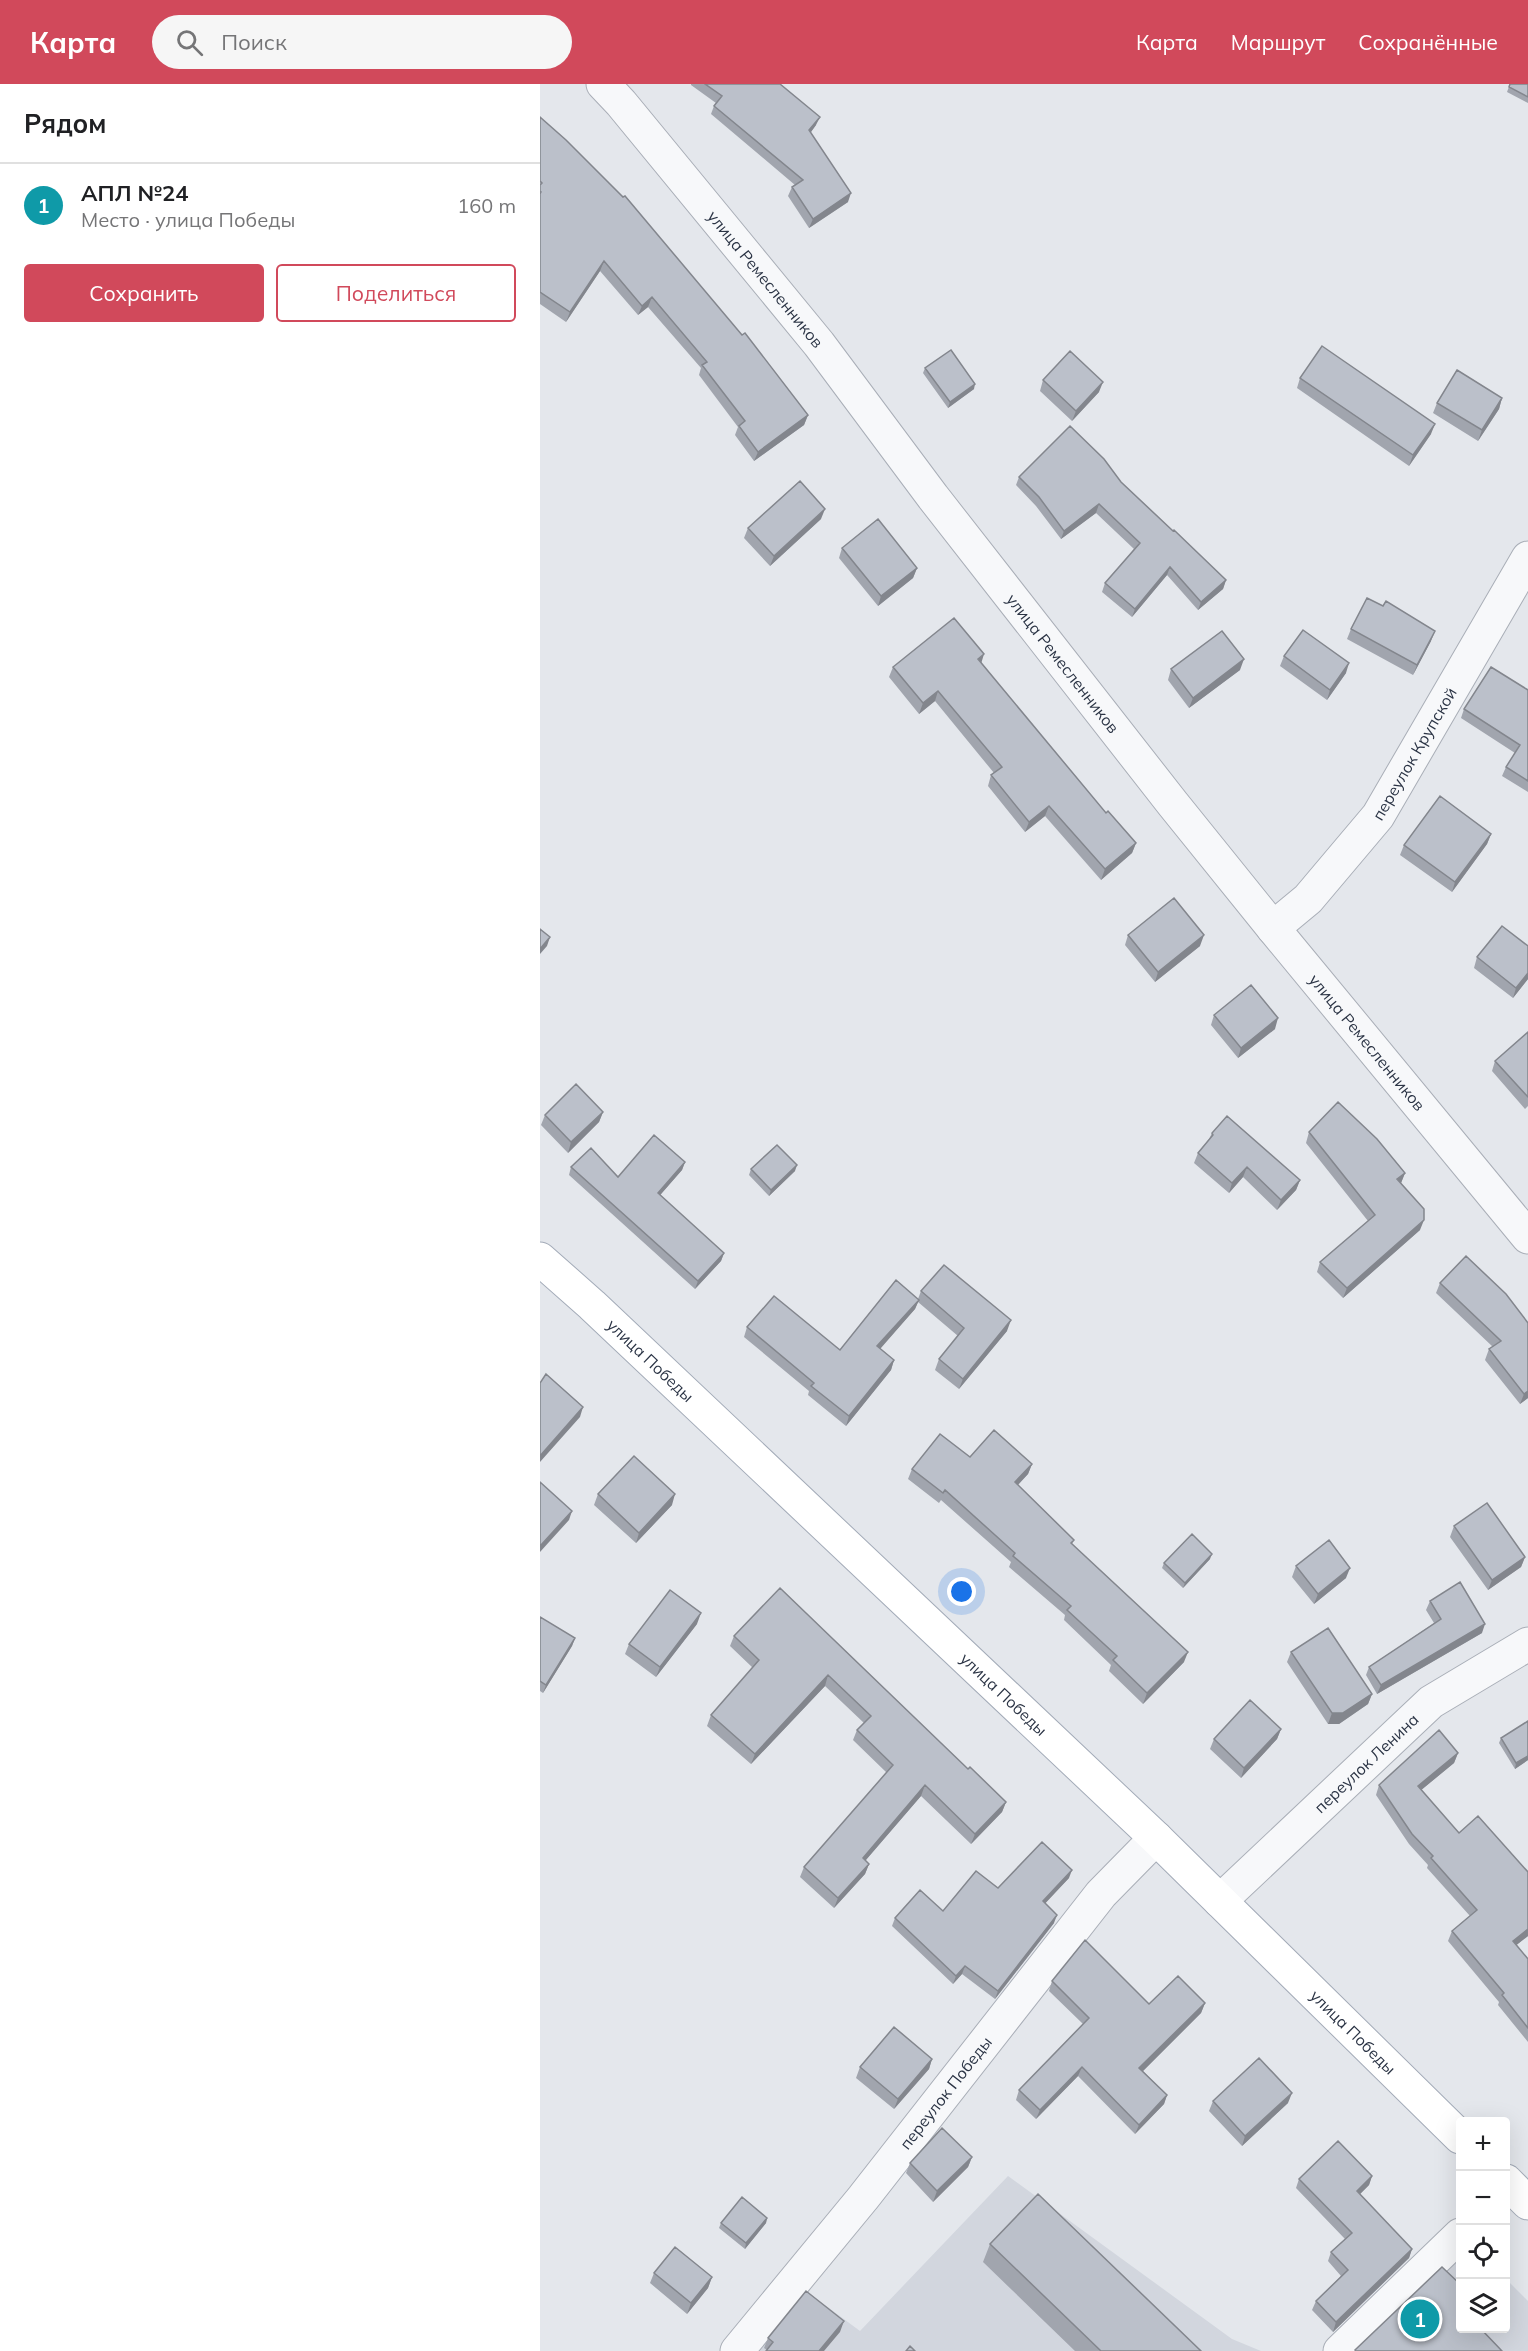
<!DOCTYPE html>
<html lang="ru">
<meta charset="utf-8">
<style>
:root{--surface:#fff;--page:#f6f6f6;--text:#202124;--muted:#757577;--line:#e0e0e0;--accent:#d1495b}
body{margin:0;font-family:Mulish,sans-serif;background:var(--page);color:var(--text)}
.controls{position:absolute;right:18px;bottom:18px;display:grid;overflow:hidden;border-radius:6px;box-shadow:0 6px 24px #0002}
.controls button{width:54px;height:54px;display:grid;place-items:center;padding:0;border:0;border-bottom:2px solid var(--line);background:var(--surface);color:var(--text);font:30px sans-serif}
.you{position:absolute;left:422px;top:1508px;width:21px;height:21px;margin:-15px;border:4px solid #fff;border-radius:50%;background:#1a73e8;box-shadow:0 0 0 9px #1a73e833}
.badge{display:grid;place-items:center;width:39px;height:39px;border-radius:50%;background:var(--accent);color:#fff;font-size:20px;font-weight:700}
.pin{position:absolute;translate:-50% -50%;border:3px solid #fff;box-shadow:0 2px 6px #0006}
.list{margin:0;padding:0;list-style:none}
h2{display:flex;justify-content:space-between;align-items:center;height:78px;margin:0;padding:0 24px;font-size:26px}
h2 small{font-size:20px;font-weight:400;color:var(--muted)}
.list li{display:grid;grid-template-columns:39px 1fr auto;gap:18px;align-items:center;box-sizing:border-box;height:84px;padding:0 24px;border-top:2px solid var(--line)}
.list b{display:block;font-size:22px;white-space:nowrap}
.list p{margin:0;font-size:20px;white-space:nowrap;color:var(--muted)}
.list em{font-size:20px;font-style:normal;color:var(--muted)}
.actions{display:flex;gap:12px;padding:18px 24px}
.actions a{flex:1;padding:14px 0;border:2px solid var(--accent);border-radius:6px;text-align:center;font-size:21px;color:var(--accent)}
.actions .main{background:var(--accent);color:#fff}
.icon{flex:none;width:33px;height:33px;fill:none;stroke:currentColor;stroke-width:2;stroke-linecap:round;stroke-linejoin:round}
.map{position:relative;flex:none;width:988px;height:2267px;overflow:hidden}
header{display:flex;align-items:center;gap:36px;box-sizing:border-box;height:84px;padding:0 30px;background:var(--accent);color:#fff}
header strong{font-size:28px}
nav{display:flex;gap:33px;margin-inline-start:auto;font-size:21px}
.search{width:420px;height:54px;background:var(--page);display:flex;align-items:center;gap:15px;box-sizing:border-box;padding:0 21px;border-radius:33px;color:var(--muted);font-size:22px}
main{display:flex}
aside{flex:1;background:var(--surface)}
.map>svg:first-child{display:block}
.built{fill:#d2d6de}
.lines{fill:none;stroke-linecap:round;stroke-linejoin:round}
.minor-casing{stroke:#a9aeb7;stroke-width:35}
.major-casing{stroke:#a3abb8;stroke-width:35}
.minor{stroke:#f7f8fa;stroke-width:33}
.major{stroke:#fff;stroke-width:33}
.wall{fill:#a1a5ae}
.shaded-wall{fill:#83868d}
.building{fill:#bbc0ca;stroke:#83868d;stroke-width:1.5}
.labels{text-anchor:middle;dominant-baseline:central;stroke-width:4.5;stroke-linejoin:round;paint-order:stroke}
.street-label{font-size:16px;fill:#2b3445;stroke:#f4f6f9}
</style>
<header>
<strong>Карта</strong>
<div class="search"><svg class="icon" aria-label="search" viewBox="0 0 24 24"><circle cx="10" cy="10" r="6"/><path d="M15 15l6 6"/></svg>Поиск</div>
<nav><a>Карта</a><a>Маршрут</a><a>Сохранённые</a></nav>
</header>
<main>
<aside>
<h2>Рядом<small></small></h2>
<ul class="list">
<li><span class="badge" style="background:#0f9aa8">1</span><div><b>АПЛ №24</b><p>Место · улица Победы</p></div><em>160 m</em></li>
</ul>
<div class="actions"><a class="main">Сохранить</a><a>Поделиться</a></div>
</aside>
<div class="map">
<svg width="988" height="2267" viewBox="0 0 988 2267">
<rect width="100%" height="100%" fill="#e4e7ec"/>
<path class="built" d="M468 2092 692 2255 721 2267H212L262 2204 320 2247Z
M920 2168V2244H966V2195L988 2217V2267H787Z"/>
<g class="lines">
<defs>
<g id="minor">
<path id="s1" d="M63 0 81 19 279 260 393 413 633 720 733 844 988 1153"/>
<path id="s2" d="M733 844 768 815 838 732 988 474"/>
<path id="s3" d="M680 1817 891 1618 988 1560"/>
<path id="s4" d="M197 2267 323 2114 561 1810 616 1754"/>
<path d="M800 2267 920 2151"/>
</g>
<g id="major">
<path id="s5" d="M0 1175 52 1221 616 1754 920 2053"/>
<path d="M966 2097 988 2119"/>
</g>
</defs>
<use href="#minor" class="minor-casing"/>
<use href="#major" class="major-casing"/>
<use href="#minor" class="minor"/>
<use href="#major" class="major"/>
</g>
<path class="wall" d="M151 0H240L276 41 270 49 308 118 269 144 248 112 252 103 255 101 171 30 174 22 176 19 151 1Z
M970 0H988V19L967 8Z
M0 33 268 331 264 341 214 377 195 351 198 343 159 291 161 284 108 223 98 231 60 187 26 238 0 220Z
M385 284 434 305 408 324 383 289Z
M760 294 891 350 869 382 757 304Z
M503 296 559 308 532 337 500 307Z
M962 314 959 325 938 357 893 329 897 319Z
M479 393 581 398 686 496 683 505 658 526 627 491 592 533 562 508 565 499 594 465 556 429 521 455 496 422 476 401Z
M281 435 230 482 204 454 208 444Z
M302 464 377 484 373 494 338 522 299 474Z
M843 522 891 557 873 591 807 555 811 545Z
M744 572 806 589 787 616 740 582Z
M441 579 566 729 596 759 592 769 561 796 505 732 485 748 448 702 451 691 454 689 395 617 379 630 349 593 353 583Z
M631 585 700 586 649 624 628 596Z
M988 606V708L962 692 966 683 975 669 921 634 924 625Z
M951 750 947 760 912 808 860 771 864 761Z
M588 851 660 862 615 898 585 861Z
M988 862V895L973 914 934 884 937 873Z
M674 931 735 945 698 974 671 941Z
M988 948V1022L985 1025 952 987 955 977Z
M63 1028 59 1038 28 1069 1 1041 5 1031Z
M769 1048 865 1089 861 1099 880 1146 803 1214 777 1188 780 1178 828 1137 766 1059Z
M672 1049 760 1096 756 1106 737 1126 703 1093 689 1109 654 1079 658 1069 669 1055Z
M145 1078 142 1086 120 1111 184 1169 181 1177 155 1205 29 1091 31 1083 78 1093Z
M211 1085 255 1087 229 1112 209 1091Z
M926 1172 988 1314 980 1320 945 1276 949 1265 953 1263 896 1209 900 1199Z
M381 1207 467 1247 419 1305 395 1286 399 1275 418 1252 378 1218 375 1225 340 1264 354 1276 351 1286 306 1342 268 1311 269 1307 204 1253 207 1243 300 1266 378 1215Z
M430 1373 492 1380 488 1390 478 1401 534 1456 532 1460 644 1578 603 1620 569 1587 571 1581 524 1536 525 1531 469 1483 471 1478 401 1416 399 1419 368 1395 372 1385Z
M58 1410 132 1421 96 1459 54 1421Z
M914 1442 985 1473 981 1483 948 1506 910 1453Z
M670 1475 643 1504 622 1484 624 1479Z
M756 1482 806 1494 774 1520 752 1493Z
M240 1504 428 1685 466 1718 462 1728 431 1760 381 1712 325 1777 329 1780 325 1790 294 1824 260 1793 264 1783 347 1689 313 1656 317 1646 324 1639 285 1602 211 1680 167 1642 171 1631 213 1584 190 1562 194 1552Z
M890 1517 942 1549 837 1610 826 1591 829 1583 894 1539 886 1526Z
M0 1533 35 1554 32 1562 3 1609 0 1607Z
M157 1540 116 1593 85 1570 89 1560Z
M751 1568 832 1610 828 1620 799 1640H788L747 1578Z
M741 1645 737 1655 701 1694 670 1665 674 1655Z
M961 1654 988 1676 975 1685 959 1659Z
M918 1669 914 1679 881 1706 919 1749 988 1788V1852L976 1861 988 1875V1958L958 1921 959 1918 908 1857 912 1847 930 1832 887 1784 888 1781 869 1760 836 1711 839 1701Z
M529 1794 505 1819 514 1839 455 1915 422 1890 413 1900 352 1842 355 1834 403 1827 458 1804Z
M512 1897 609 1920 665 1919 661 1929 603 1987 627 2011 624 2020 595 2050 538 1992 496 2035 476 2016 479 2006 543 1940 509 1907Z
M392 1975 389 1985 354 2025 316 1994 320 1983Z
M673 2017 748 2019 702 2062 669 2027Z
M432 2073 428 2083 393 2118 366 2089 370 2079Z
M832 2092 829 2101 820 2110 872 2165 869 2174 793 2248 772 2226 776 2217 801 2192 788 2177 791 2168 805 2155 756 2104 759 2095Z
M227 2134 226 2139 205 2165 179 2144 181 2139Z
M450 2160 661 2267H535L443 2178Z
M114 2189 172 2193 168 2204 147 2230 110 2199Z
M300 2248 227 2266 224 2264 228 2254Z"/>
<path class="shaded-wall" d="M280 33 276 41 266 55 269 46Z
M311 109 308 118 269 144 273 135Z
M64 177 60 187 26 238 30 228Z
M112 213 108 223 98 231 102 222Z
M563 298 559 308 532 337 536 327Z
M435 300 434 305 408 324 410 318Z
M962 314 959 325 938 357 942 346Z
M268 331 264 341 214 377 218 368Z
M895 340 891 350 869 382 873 371Z
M559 420 556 429 521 455 524 447Z
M285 425 281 435 230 482 234 472Z
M630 483 627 491 592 533 595 525Z
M377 484 373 494 338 522 341 512Z
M686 496 683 505 658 526 661 518Z
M895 547 891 557 873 591 877 581Z
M444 570 441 580 438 575Z
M704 575 700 586 649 624 653 614Z
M809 579 806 589 787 616 790 606Z
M398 607 395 617 379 630 383 619Z
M509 722 505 732 485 748 489 738Z
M951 750 947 760 912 808 915 798Z
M596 759 592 769 561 796 565 785Z
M664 851 660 862 615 898 618 888Z
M10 853 7 862 0 870V865Z
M988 889V895L973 914 976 904Z
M738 934 735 945 698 974 701 964Z
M63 1028 59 1038 28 1069 31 1058Z
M145 1078 142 1086 115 1117 118 1109Z
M257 1081 255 1087 229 1112 231 1106Z
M707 1083 703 1093 689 1109 692 1099Z
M865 1089 861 1099 857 1095Z
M760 1096 756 1106 737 1126 741 1116Z
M884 1136 880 1146 803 1214 807 1204Z
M184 1169 181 1177 155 1205 158 1197Z
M379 1216 375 1225 334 1272 337 1262Z
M471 1236 467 1247 419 1305 423 1295Z
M354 1276 351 1286 306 1342 309 1332Z
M988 1307V1314L980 1320 984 1310Z
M43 1323 40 1333 0 1378V1372Z
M492 1380 488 1390 471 1408 475 1398Z
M135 1410 132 1421 96 1459 99 1449Z
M32 1427 29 1436 0 1468V1462Z
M672 1470 670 1475 643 1504 645 1499Z
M985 1473 981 1483 948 1506 952 1496Z
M810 1484 806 1494 774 1520 778 1510Z
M161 1529 157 1540 116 1593 120 1583Z
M945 1540 942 1549 837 1610 841 1601Z
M35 1554 32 1562 3 1609 6 1601Z
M648 1568 644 1578 603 1620 607 1609Z
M288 1591 285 1602 211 1680 215 1670Z
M832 1610 828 1620 799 1640H788L792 1629Z
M741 1645 737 1655 701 1694 704 1684Z
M918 1669 914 1679 874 1712 878 1702Z
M988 1672V1676L975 1685 976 1679Z
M385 1701 381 1712 319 1784 323 1774Z
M466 1718 462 1728 431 1760 435 1750Z
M329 1780 325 1790 294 1824 298 1814Z
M532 1786 529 1794 500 1825 503 1817Z
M517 1831 514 1839 455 1915 458 1907Z
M988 1845V1852L969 1867 973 1857Z
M425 1882 422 1890 413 1900 416 1892Z
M665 1919 661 1929 596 1994 599 1984Z
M392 1975 389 1985 354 2025 358 2015Z
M542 1983 538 1992 496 2035 500 2026Z
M752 2009 748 2019 702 2062 705 2052Z
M627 2011 624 2020 595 2050 599 2041Z
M432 2073 428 2083 393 2118 397 2107Z
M832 2092 829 2101 814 2116 817 2107Z
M227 2134 226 2139 205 2165 206 2159Z
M872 2165 869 2174 793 2248 796 2238Z
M172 2193 168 2204 147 2230 151 2219Z
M304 2237 300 2248 284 2267H279Z"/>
<path class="building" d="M165 0H240L280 33 269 46 311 109 273 135 252 103 263 96 174 22 182 12Z
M970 0H988V13L969 3Z
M0 33 26 56 83 113 85 112 202 251 205 249 268 331 218 368 199 342 205 337 162 281 167 278 112 213 102 222 64 177 30 228 0 208V110L1 108 0 107V101L2 99 0 97Z
M782 262 895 340 873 371 760 294Z
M411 266 435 300 410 318 385 284Z
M530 267 563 298 536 327 503 296Z
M917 286 962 314 942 346 897 319Z
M530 342 564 375 581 398 633 447 634 446 686 496 661 518 630 483 595 525 565 499 600 459 559 420 524 447 499 413 479 393Z
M260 397 285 425 234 472 208 444Z
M338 435 377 484 341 512 302 464Z
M827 514 843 522 846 517 895 547 877 581 811 545Z
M414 534 444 570 438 575 566 729 568 727 596 759 565 785 509 722 489 738 451 691 462 683 398 607 383 619 353 583Z
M763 546 809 579 790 606 744 572Z
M682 547 704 575 653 614 631 585Z
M951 583 988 606V697L966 683 980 661 924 625Z
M900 712 951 750 915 798 864 761Z
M634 814 664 851 618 888 588 851Z
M962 842 988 862V889L976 904 937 873Z
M0 845 10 853 0 865Z
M711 901 738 934 701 964 674 931Z
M988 948V1013L955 977Z
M36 1000 63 1028 31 1058 5 1031Z
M798 1018 837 1055 865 1089 857 1095 884 1125V1136L807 1204 780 1178 835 1131 769 1048Z
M687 1032 760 1096 741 1116 707 1083 692 1099 658 1069 673 1051 672 1049Z
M114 1051 145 1078 118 1109 184 1169 158 1197 31 1083 51 1064 78 1093Z
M237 1061 257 1081 231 1106 211 1085Z
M926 1172 966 1210 988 1239V1307L984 1310 949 1265 961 1257 900 1199Z
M404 1181 471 1236 423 1295 399 1275 424 1244 381 1207Z
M356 1196 379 1216 337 1262 354 1276 309 1332 271 1302 274 1299 207 1243 234 1212 300 1266Z
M6 1290 43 1323 0 1372V1299Z
M454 1346 492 1380 475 1398 534 1456 531 1459 648 1568 607 1609 573 1576 577 1572 527 1526 531 1522 473 1472 475 1469 405 1406 403 1409 372 1385 400 1350 430 1373Z
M94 1372 135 1410 99 1449 58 1410Z
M0 1398 32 1427 0 1462Z
M947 1419 985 1473 952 1496 914 1442Z
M652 1450 672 1470 645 1499 624 1479Z
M789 1456 810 1484 778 1510 756 1482Z
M920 1498 945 1540 841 1601 829 1583 901 1535 890 1517Z
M240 1504 428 1685 430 1683 466 1718 435 1750 385 1701 323 1774 329 1780 298 1814 264 1783 353 1681 317 1646 331 1632 288 1591 215 1670 171 1631 219 1576 194 1552Z
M130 1506 161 1529 120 1583 89 1560Z
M0 1533 35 1554 6 1601 0 1597Z
M788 1544 832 1610 803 1629H792L751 1568Z
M710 1616 741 1645 704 1684 674 1655Z
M988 1637V1672L976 1679 961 1654Z
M899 1646 918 1669 878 1702 919 1749 938 1732 988 1788V1845L973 1857 988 1875V1944L962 1911 964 1909 912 1847 937 1826 891 1774 893 1772 872 1750 839 1701Z
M502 1758 532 1786 503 1817 517 1831 458 1907 425 1882 416 1892 355 1834 380 1806 403 1827 436 1787 458 1804Z
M545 1856 609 1920 638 1892 665 1919 599 1984 627 2011 599 2041 542 1983 500 2026 479 2006 549 1934 512 1897Z
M354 1943 392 1975 358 2015 320 1983Z
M719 1974 752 2009 705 2052 673 2017Z
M402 2044 432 2073 397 2107 370 2079Z
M798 2057 832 2092 817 2107 872 2165 796 2238 776 2217 808 2186 791 2168 812 2149 759 2095Z
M498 2110 661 2267H561L450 2160Z
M202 2113 227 2134 206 2159 181 2139Z
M135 2163 172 2193 151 2219 114 2189Z
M902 2183 921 2201V2244H940L962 2267H816L815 2266Z
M266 2207 304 2237 279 2267H226L233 2258 228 2254Z
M370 2262 375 2267H366Z"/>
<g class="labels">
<g class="street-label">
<text stroke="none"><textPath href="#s1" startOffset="254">улица Ремесленников</textPath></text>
<text stroke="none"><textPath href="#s1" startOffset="740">улица Ремесленников</textPath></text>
<text stroke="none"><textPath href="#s2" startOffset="226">переулок Крупской</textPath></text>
<text stroke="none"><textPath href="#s1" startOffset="1226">улица Ремесленников</textPath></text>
<text stroke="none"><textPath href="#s5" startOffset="150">улица Победы</textPath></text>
<text stroke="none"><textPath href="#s5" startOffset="636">улица Победы</textPath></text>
<text stroke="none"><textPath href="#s3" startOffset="201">переулок Ленина</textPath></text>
<text stroke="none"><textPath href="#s5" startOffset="1122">улица Победы</textPath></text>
<text stroke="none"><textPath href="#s4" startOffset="332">переулок Победы</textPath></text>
</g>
</g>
</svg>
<div class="controls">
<button>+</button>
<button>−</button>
<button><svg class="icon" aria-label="locate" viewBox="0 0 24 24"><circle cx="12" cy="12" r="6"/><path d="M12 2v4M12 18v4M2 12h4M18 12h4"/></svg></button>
<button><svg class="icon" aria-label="layers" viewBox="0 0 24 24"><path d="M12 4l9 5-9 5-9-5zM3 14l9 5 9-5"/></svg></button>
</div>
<div class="you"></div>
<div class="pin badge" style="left:880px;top:2235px;background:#0f9aa8">1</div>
</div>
</main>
